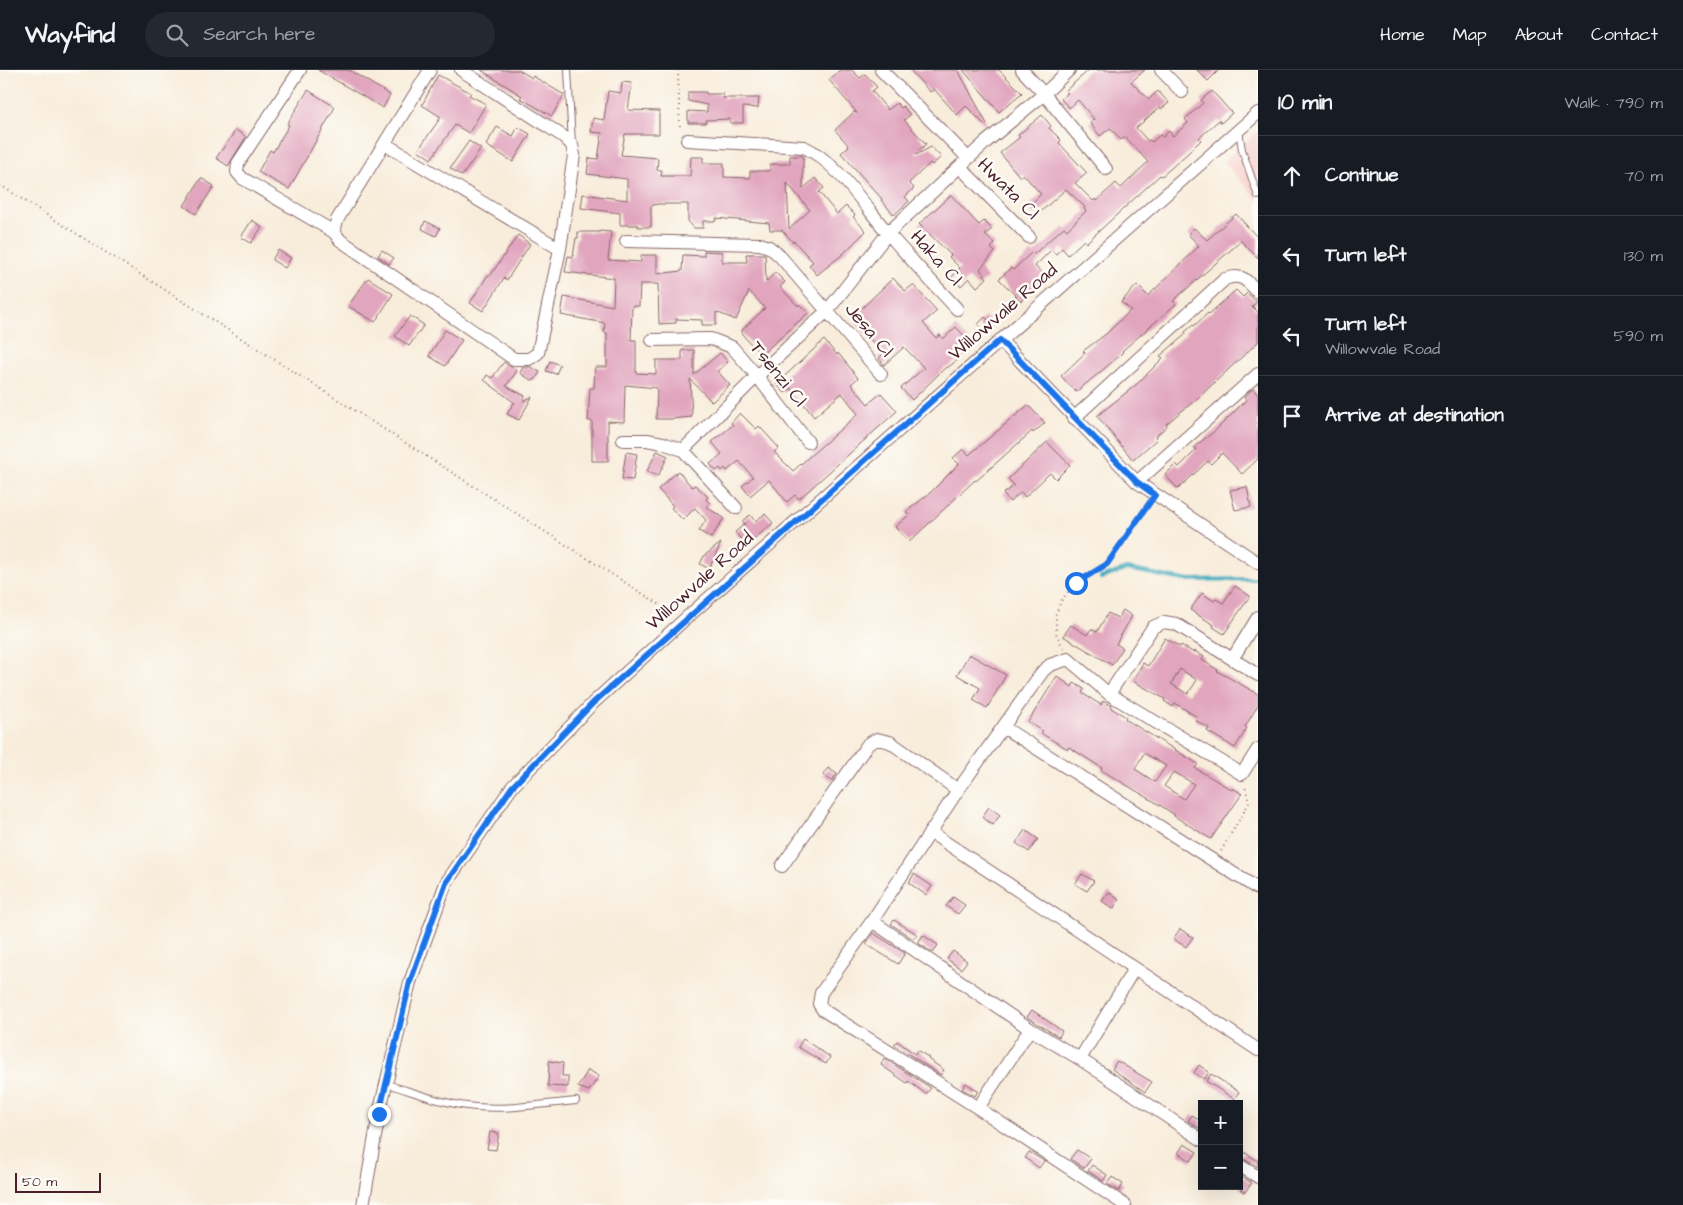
<!DOCTYPE html>
<meta charset="utf-8">
<style>
:root{--surface:#171b24;--page:#242831;--text:#f1f3f6;--muted:#9ea1a6;--line:#363941}
body{margin:0;font-family:"Architects Daughter",sans-serif;background:var(--page);color:var(--text)}
.controls{position:absolute;right:15px;bottom:15px;display:grid;overflow:hidden;border-radius:0px;box-shadow:0 5px 20px #0002}
.controls button{width:45px;height:45px;display:grid;place-items:center;padding:0;border:0;border-bottom:1px solid var(--line);background:var(--surface);color:var(--text);font:25px sans-serif}
.scale{position:absolute;left:15px;bottom:12px;width:86px;box-sizing:border-box;padding-left:5px;border:2px solid #4a1f2b;border-top:0;font-size:14px;line-height:18px;white-space:nowrap;color:#4a1f2b;-webkit-text-stroke:4px #fdfcf7;paint-order:stroke}
.stop{position:absolute;width:15px;height:15px;margin:-11px;border:4px solid #1a73e8;border-radius:50%;background:#fff}
.stop.end{background:#1a73e8;border-color:#fff;box-shadow:0 1px 5px #0008}
.list{margin:0;padding:0;list-style:none}
h2{display:flex;justify-content:space-between;align-items:center;height:65px;margin:0;padding:0 20px;font-size:21px}
h2 small{font-size:16px;font-weight:400;color:var(--muted)}
.list li{display:grid;grid-template-columns:32px 1fr auto;gap:15px;align-items:center;box-sizing:border-box;height:80px;padding:0 20px;border-top:1px solid var(--line)}
.list b{display:block;font-size:19px;white-space:nowrap}
.list p{margin:0;font-size:16px;white-space:nowrap;color:var(--muted)}
.list em{font-size:16px;font-style:normal;color:var(--muted)}
.icon{flex:none;width:28px;height:28px;fill:none;stroke:currentColor;stroke-width:2;stroke-linecap:round;stroke-linejoin:round}
.map{position:relative;flex:none;width:1258px;height:1135px;overflow:hidden}
header{display:flex;align-items:center;gap:30px;box-sizing:border-box;height:70px;padding:0 25px;background:var(--surface);border-bottom:1px solid var(--line)}
header strong{font-size:24px}
nav{display:flex;gap:28px;margin-inline-start:auto;font-size:18px}
.search{width:350px;height:45px;background:var(--page);display:flex;align-items:center;gap:12px;box-sizing:border-box;padding:0 18px;border-radius:28px;color:var(--muted);font-size:19px}
main{display:flex}
aside{flex:1;background:var(--surface)}
.map>svg:first-child{display:block}
.built{fill:#f7d0cb}
.lines{fill:none;stroke-linecap:round;stroke-linejoin:round}
.stream{stroke:#3faabe;stroke-width:4}
.building{fill:#e1a5be;fill-rule:evenodd}
.service-casing{stroke:#876769;stroke-width:8}
.minor-casing{stroke:#876769;stroke-width:14}
.path{stroke:#876769;stroke-width:2;stroke-dasharray:1 4;stroke-linecap:butt}
.service{stroke:#fff;stroke-width:6}
.minor{stroke:#fff;stroke-width:12}
.route{stroke:#1a73e8;stroke-width:6}
.labels{text-anchor:middle;dominant-baseline:central;stroke-width:5;stroke-linejoin:round;paint-order:stroke}
.street-label{font-size:19px;fill:#4a1f2b;stroke:#fdfcf7}
</style>
<header>
<strong>Wayfind</strong>
<div class="search"><svg class="icon" aria-label="search" viewBox="0 0 24 24"><circle cx="10" cy="10" r="6"/><path d="M15 15l6 6"/></svg>Search here</div>
<nav><a>Home</a><a>Map</a><a>About</a><a>Contact</a></nav>
</header>
<main>
<div class="map">
<svg width="1258" height="1135" viewBox="0 0 1258 1135">
<rect width="100%" height="100%" fill="#fdfcf7"/>
<filter id="ink" filterUnits="userSpaceOnUse"><feTurbulence type="fractalNoise" baseFrequency=".02" numOctaves="2"/><feDisplacementMap in="SourceGraphic" scale="10" xChannelSelector="R" yChannelSelector="G"/><feConvolveMatrix kernelMatrix="1 2 1 2 8 2 1 2 1" color-interpolation-filters="sRGB"/></filter>
<filter id="wash" filterUnits="userSpaceOnUse"><feTurbulence type="fractalNoise" baseFrequency=".0096" numOctaves="4" result="noise"/><feDisplacementMap in="SourceGraphic" scale="20" xChannelSelector="R" yChannelSelector="G"/><feGaussianBlur stdDeviation="1.12" result="paint"/><feColorMatrix in="noise" values="0 0 0 0 0 0 0 0 0 0 0 0 0 0 0 0 0 1.4 0 .05"/><feComposite in="paint" operator="in"/></filter>
<g filter="url(#wash)">
<rect width="100%" height="100%" fill="#f8eddb"/>
<path class="built" d="M1258 61V130L1223 91Z"/>
<g class="lines">
<path class="stream" d="M1101 508 1127 499 1184 510 1256 509"/>
</g>
<g id="blocks">
<path class="building" d="M318 0H349L390 25 383 38Z
M481 0H519L532 8 533 6 564 25 552 46 520 28 522 26Z
M840 0H852L860 8 865 4 877 17 872 21 888 40 897 33 901 38 903 36 910 45 904 50 926 74 916 83V85L931 77 941 87 932 95 930 93 909 113 914 118 905 127 909 131 894 145 881 130 882 129 841 83 849 76 835 60 854 42 857 43 829 10Z
M910 0H958L987 54 985 55 966 36 957 45 934 19 930 22Z
M963 0H999L1022 23 999 42Z
M1089 0H1145L1131 12 1149 29 1158 21 1169 33 1161 39 1160 37 1136 58 1148 71 1150 70 1152 72 1160 65 1163 67 1169 61 1173 66 1188 53 1185 49 1203 33 1201 30 1212 21 1232 43 1221 53 1219 50 1199 68 1201 70 1188 83 1162 106 1160 105 1086 173 1084 170 1068 185 1062 178 1056 184 1051 180 1035 196 1045 207 1021 231 999 209 1011 198 1013 200 1032 182 1034 184 1064 157 1067 160 1086 141 1084 139 1085 137 1066 119 1038 144 1030 135 1041 124 1023 104 1020 107 1000 83 1020 67 1018 65 1042 45 1051 56 1049 58 1061 70 1059 73 1087 103 1075 113 1093 131 1095 129 1096 131 1116 113 1121 118 1148 92 1125 67 1121 70 1110 58 1100 66 1090 53 1094 49 1078 30 1069 38 1061 29 1068 23 1065 21Z
M1197 0H1219L1208 11Z
M438 5 471 23 469 25 486 34 469 63 455 55 431 89 418 80 441 47 422 35Z
M622 12 632 13 628 40 659 41V64H625L621 85 658 88 657 100H662L661 106H690L691 87H703V93H724V107L750 108V101H770V94H790V86H803V119L815 108 824 118 819 122 837 144 846 136 855 145 853 147 866 161 843 184 817 205 809 195 813 192 794 171 793 172 782 160H770L769 153 716 148V151H703V158H694L688 151V134H657L651 136V157H638V155H620V143L581 138 583 124 627 130V109L587 104 589 88 598 89 602 63 591 62 593 48 604 50 608 21 621 23ZM787 113 810 140 789 159Z
M308 20 335 37 289 119 258 102 270 80 273 82 289 55 287 54Z
M688 22H706V24H723V28H759L758 38 743 37V53H730V49L706 50V53H688V41L707 42V35L688 31Z
M497 57 513 66 518 57 530 64 513 92 486 75Z
M236 60 246 67 228 96 216 88Z
M469 71 481 79 462 106 450 98Z
M201 108 214 116 196 144 184 136Z
M951 125 979 155 984 151 992 159 985 165 995 174 991 178 995 182 980 199 987 208 977 217 969 208 961 216 952 207 960 198 949 187 951 185 919 154Z
M1236 144 1258 168V188L1241 171 1173 231 1176 234 1122 281 1123 282 1117 288 1076 322 1061 306 1085 283 1083 281 1106 264 1131 240 1121 232 1137 215 1148 226 1199 176 1188 164 1194 158 1207 170Z
M252 150 262 157 251 173 241 167Z
M425 151 440 158 436 166 422 159Z
M600 161 611 162 608 190 641 192V185H657V204L682 201 683 185 704 186V181L722 182V192H747L746 184H765L766 212 775 202 785 212 780 217 798 236 799 234 808 243 761 285 742 264V260L765 238 749 221 736 250 716 242V255H702V250L676 249V253L659 254 658 214H640L639 236H632L631 270H636V303L656 304V290H682V280H694V305L720 283 728 292 717 301 730 315 712 332 690 309 692 347 670 349H656L657 318 625 315 624 352 608 351V391H592V351H588L590 318H594L595 297H607V263L604 262 605 253 561 245 564 227 613 236 614 208 565 202 568 186 573 187 576 168H578V162H600Z
M518 165 530 174 507 210 504 208 483 241 470 233 488 205 490 206Z
M278 180 291 188 285 198 272 190Z
M382 180 394 188 389 194 378 186Z
M368 208 393 224 375 252 348 236Z
M893 208 905 221 913 215 937 241 923 253 936 268 940 265 943 269 956 257 972 274 958 286 960 288 947 298 946 297 912 330 901 318 924 298 904 277 884 295 879 288 883 284 854 251 861 244 859 241Z
M1236 220 1243 227 1247 223 1257 232 1252 236 1258 242V272L1199 327 1166 354 1167 356 1155 367 1157 369 1133 390 1097 346 1137 314 1163 288 1160 286 1186 264 1185 262 1193 255 1194 256 1208 243 1209 244Z
M410 246 424 255 409 276 395 266Z
M985 247 993 255 986 262 978 254Z
M445 260 462 270 445 296 429 286Z
M824 270 837 285 838 283 858 308 851 314 868 334 881 323 897 341 799 429 795 425 787 432 769 410 750 426 742 416 753 407 739 391 727 401 725 398 722 401 720 398 716 401 710 394 722 384 712 372 733 355 731 353 740 343 756 359 759 356 779 378 774 382 793 401 858 344 842 323 814 347 791 318 785 323 776 314Z
M550 291 560 295 556 304 546 301Z
M504 292 517 301 506 316 525 326 523 331 532 327 519 350 507 344 513 334 515 333 484 310 487 305 492 308Z
M523 297H531L540 302 535 310H531L520 303Z
M1253 319 1258 325V389L1242 404 1222 383 1211 394 1208 391 1178 419 1165 405 1176 394 1179 397 1196 380 1194 377 1216 360 1246 330 1244 327Z
M1028 335 1045 353 1033 363 1032 361 976 411 975 410 909 472 895 457 909 445 906 442 931 422 959 394 953 388 963 379 969 385Z
M1047 372 1070 395 1056 409 1050 403 1025 427 1021 422 1010 432 1003 424 1014 415 1008 409Z
M657 381 668 386 658 406 647 401Z
M626 382 637 384 633 410 622 409Z
M678 401 692 417 695 415 708 427 706 429 710 434 706 437 724 448 711 468 699 461 706 450 695 438 683 450 671 438 673 436 658 419Z
M1247 417 1251 437 1235 440 1230 420Z
M765 444 773 453 746 476 735 462 745 454 742 451 750 445 755 451Z
M721 473 709 499 700 494 704 486Z
M1235 516 1250 526 1224 564 1213 557 1214 555 1190 540 1202 523 1214 531 1216 529 1223 533Z
M1123 540 1132 546 1116 574 1123 578 1112 595 1063 566 1071 555 1087 565 1091 559 1097 562 1108 543 1118 548Z
M1165 568 1180 577 1181 575 1194 583 1195 581 1204 587 1202 590 1218 600 1217 601 1258 624V635L1245 657 1247 658 1235 678 1207 661 1209 658 1195 650 1197 647 1175 633 1173 637 1164 631 1165 629 1133 611 1143 593 1148 596ZM1180 599 1197 610 1188 624 1171 614Z
M969 584 1006 605 987 638 973 630 980 618 957 605Z
M1057 606 1072 617 1074 613 1084 619 1082 623 1101 635 1103 631 1112 636 1111 638 1126 647 1125 649 1198 694 1195 698 1232 720 1233 718 1242 724 1211 769 1174 746 1175 745 1155 732 1101 700 1102 698 1069 677 1068 679 1052 670 1041 663 1043 661 1028 652ZM1144 683 1166 696 1155 712 1135 699ZM1174 702 1194 714 1184 729 1164 716Z
M828 698 837 704 832 711 823 705Z
M989 737 1000 745 993 755 982 747Z
M1025 760 1038 769 1029 782 1016 773Z
M914 804 932 816 926 825 909 813Z
M1082 804 1094 811 1087 821 1075 814Z
M1109 822 1119 830 1113 839 1102 831Z
M953 827 965 835 958 844 946 836Z
M894 850 917 864 913 869 891 854Z
M1180 859 1193 867 1186 877 1173 869Z
M873 863 905 883 898 894 866 874Z
M923 865 938 875 933 883 918 873Z
M953 881 967 891 961 899 947 889Z
M1032 940 1062 961 1059 967 1027 947Z
M803 969 830 987 826 994 798 977Z
M897 971 915 984 918 980 929 988 928 989 944 1000 941 1005 894 975Z
M884 988 931 1018 926 1024 908 1011 907 1013 881 995Z
M549 991 563 993 562 1006H568V1017L548 1016Z
M1117 991 1152 1012 1145 1022 1112 999Z
M1199 995 1209 1002 1204 1009 1194 1003Z
M588 1000 599 1006 589 1021 578 1017Z
M1211 1004 1239 1022 1234 1029 1206 1011Z
M966 1013 978 1021 975 1026 962 1019Z
M1192 1045 1202 1052 1199 1058 1188 1051Z
M490 1062 499 1063 496 1080 487 1079Z
M1184 1074 1197 1082 1191 1091 1178 1083Z
M1077 1080 1091 1089 1084 1098 1070 1089Z
M1029 1082 1044 1091 1039 1098 1025 1088Z
M1244 1082 1258 1091V1097L1240 1087Z
M1092 1095 1107 1105 1103 1111 1088 1101Z
M1239 1105 1252 1113 1245 1122 1239 1118Z
M1112 1107 1123 1114 1119 1121 1107 1114Z"/>
</g>
</g>
<g filter="url(#ink)">
<use href="#blocks" fill-opacity="0" stroke="#876769" stroke-width="1"/>
<g class="lines">
<defs>
<path id="service" d="M568 0 572 74
M1239 60 1242 80 1258 126
M386 1014C415 1022 446 1035 476 1037 509 1040 543 1034 576 1031"/>
<path id="minor" d="M300 0 238 93 237 102 242 108 334 162 340 170 514 289H529L538 283 560 179 574 85 572 75 564 67 461 0
M881 0 968 88
M1022 0 1044 24 1106 99
M1161 0 1182 22
M687 70 804 77C837 92 863 134 887 162 909 188 933 213 957 239
M385 74 560 179
M960 97 1029 167
M334 162 337 150 430 0
M626 171 760 174 769 177 779 185 881 304
M652 270 711 269 732 277 757 306 808 372
M1000 270 1137 412 1258 493
M1074 348 1225 209C1242 203 1246 210 1258 222
M623 370H647L663 373 683 380 736 438
M683 380 757 306 828 240 888 163 986 72 1044 24 1069 0
M1137 412 1258 304
M1233 588 1258 547
M1109 624 1153 557 1164 552 1176 554 1258 605
M1003 657 1258 819
M930 762 1258 980
M782 796 868 674 877 669 890 672 958 720
M872 851 1030 959 1080 989 1202 1070
M1080 989 1134 899
M978 1038 1030 959
M1239 1095 1258 1107
M363 1135 379 1044 410 912 446 813 512 717 593 633 684 550 1258 43
M1125 1135 978 1038 823 940 819 934 821 923 872 851 958 720 1043 601 1050 595 1068 589 1109 624 1242 704 1258 679"/>
</defs>
<use href="#service" class="service-casing"/>
<use href="#minor" class="minor-casing"/>
<path class="path" d="M678 0 680 60
M0 115 673 543
M1063 578 1056 563V544L1061 531 1075 513 1107 494 1150 434
M1221 781 1249 733 1245 716"/>
<use href="#service" class="service"/>
<use href="#minor" class="minor"/>
</g>
</g>
<g class="lines" filter="url(#ink)">
<path class="route" d="M379 1044 410 912 446 813 512 717 593 633 1000 270 1137 412 1155 425 1107 494 1076 513"/>
</g>
<g class="labels">
<g class="street-label">
<text transform="translate(1008 119) rotate(45)">Hwata Cl</text>
<text transform="translate(936 188) rotate(48)">Haka Cl</text>
<text transform="translate(1003 242) rotate(-41)">Willowvale Road</text>
<text transform="translate(869 260) rotate(50)">Jesa Cl</text>
<text transform="translate(778 304) rotate(51)">Tsenzi Cl</text>
<text transform="translate(700 511) rotate(-42)">Willowvale Road</text>
</g>
</g>
</svg>
<div class="controls">
<button>+</button>
<button>−</button>
</div>
<div class="scale">50 m</div>
<div class="stop" style="left:1076px;top:513px"></div>
<div class="stop end" style="left:379px;top:1044px"></div>
</div>
<aside>
<h2>10 min<small>Walk · 790 m</small></h2>
<ul class="list">
<li><svg class="icon" aria-label="ahead" viewBox="0 0 24 24"><path d="M12 20V5M6 11l6-6 6 6"/></svg><div><b>Continue</b></div><em>70 m</em></li>
<li><svg class="icon" aria-label="left" viewBox="0 0 24 24"><path d="M17 20v-9H6M10 6l-5 5 5 5"/></svg><div><b>Turn left</b></div><em>130 m</em></li>
<li><svg class="icon" aria-label="left" viewBox="0 0 24 24"><path d="M17 20v-9H6M10 6l-5 5 5 5"/></svg><div><b>Turn left</b><p>Willowvale Road</p></div><em>590 m</em></li>
<li><svg class="icon" aria-label="arrive" viewBox="0 0 24 24"><path d="M6 21V4h12l-3 4 3 4H6"/></svg><div><b>Arrive at destination</b></div></li>
</ul>
</aside>
</main>
